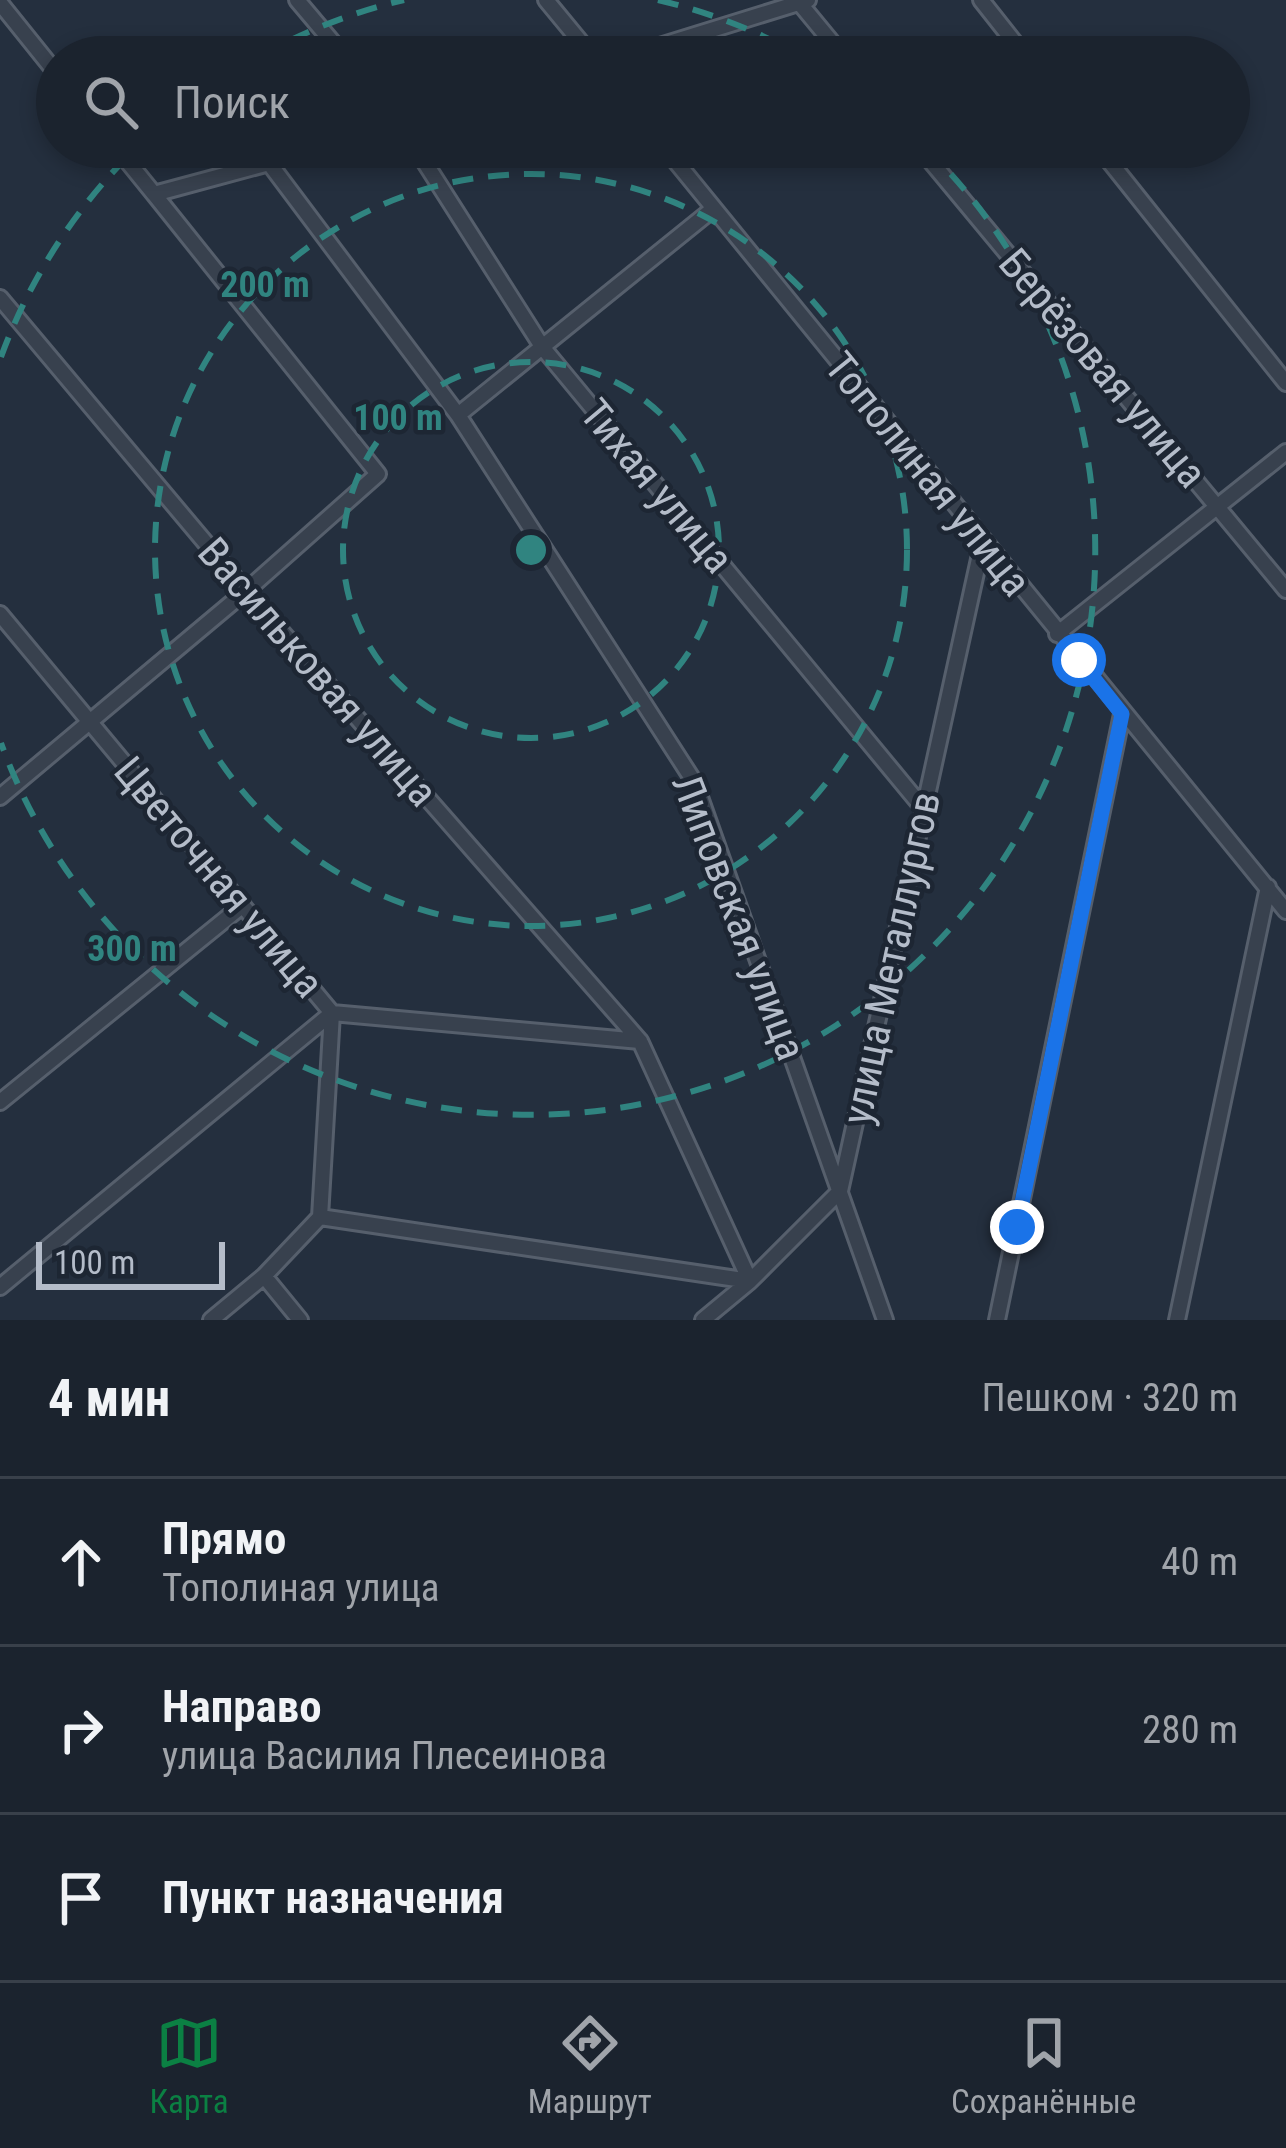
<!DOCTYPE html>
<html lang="ru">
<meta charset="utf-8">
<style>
:root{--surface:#1b232e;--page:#242b36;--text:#f1f3f6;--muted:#a0a4aa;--line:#39404a;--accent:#0b8043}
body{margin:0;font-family:"Roboto Condensed",sans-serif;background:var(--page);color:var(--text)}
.scale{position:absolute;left:36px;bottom:30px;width:189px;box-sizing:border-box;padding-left:12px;border:6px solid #b4bcc9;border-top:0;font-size:33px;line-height:42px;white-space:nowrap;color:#b4bcc9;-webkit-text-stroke:9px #1d2633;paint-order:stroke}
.stop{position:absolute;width:36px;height:36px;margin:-27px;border:9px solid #1a73e8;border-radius:50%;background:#fff}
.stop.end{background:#1a73e8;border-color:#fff;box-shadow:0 3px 12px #0008}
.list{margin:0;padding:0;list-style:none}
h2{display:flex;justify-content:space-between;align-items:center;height:156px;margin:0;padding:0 48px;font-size:51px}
h2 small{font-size:39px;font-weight:400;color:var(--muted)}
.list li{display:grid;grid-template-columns:78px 1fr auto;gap:36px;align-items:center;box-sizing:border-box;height:168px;padding:0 48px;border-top:3px solid var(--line)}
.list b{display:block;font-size:45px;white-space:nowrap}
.list p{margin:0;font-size:39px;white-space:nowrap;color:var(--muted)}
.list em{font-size:39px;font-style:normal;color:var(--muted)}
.icon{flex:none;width:66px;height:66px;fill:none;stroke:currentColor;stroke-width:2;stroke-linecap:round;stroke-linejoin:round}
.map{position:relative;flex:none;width:1286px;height:1320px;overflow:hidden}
.search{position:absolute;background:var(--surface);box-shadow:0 6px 18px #0003;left:36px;right:36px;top:36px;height:132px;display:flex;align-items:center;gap:30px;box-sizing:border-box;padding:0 42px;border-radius:66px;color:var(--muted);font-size:45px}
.sheet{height:660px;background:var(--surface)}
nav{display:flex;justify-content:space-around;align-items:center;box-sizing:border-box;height:168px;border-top:3px solid var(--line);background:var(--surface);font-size:33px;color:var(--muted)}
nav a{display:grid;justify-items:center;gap:6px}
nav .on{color:var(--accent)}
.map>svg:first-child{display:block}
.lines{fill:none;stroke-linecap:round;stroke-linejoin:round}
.minor-casing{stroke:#565f6c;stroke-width:20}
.minor{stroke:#38414e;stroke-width:14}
.route{stroke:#1a73e8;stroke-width:15}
.ring{fill:none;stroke:#308480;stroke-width:6;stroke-dasharray:21 15}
.labels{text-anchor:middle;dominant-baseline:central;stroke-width:9;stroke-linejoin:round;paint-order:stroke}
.street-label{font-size:42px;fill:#b4bcc9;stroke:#1d2633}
.centre{fill:#308480;stroke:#1d2633;stroke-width:6}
.ring-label{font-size:36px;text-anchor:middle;font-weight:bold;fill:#308480;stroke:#1d2633;stroke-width:9;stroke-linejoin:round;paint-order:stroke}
</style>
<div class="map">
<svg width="1286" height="1320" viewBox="0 0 1286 1320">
<rect width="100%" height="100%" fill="#242f3e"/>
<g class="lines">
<defs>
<path id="minor" d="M297 0 345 57
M546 0 593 57
M797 0 844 57
M981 0 1026 57
M0 3 57 74
M624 57 808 0
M116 147 154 194 269 163 458 415 695 783 885 1320
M415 147 543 348 923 808
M664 147 1286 911
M919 147 1286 590
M1098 147 1286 383
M269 163 315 147
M0 298 246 591 640 1041 750 1281
M458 415 713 209
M0 614 332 1013 640 1041
M1057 634 1286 452
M0 797 246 591 378 474 154 194
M0 1102 243 905
M320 1217 750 1281
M320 1217 332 1013
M264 1276 300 1320
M0 1287 332 1013
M211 1320 264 1276 320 1217
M703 1320 750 1281 840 1191 983 541
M997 1320 1122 714
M1177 1320 1268 887"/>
</defs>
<use href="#minor" class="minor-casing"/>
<use href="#minor" class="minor"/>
</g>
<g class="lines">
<path class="route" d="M1017 1227 1122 714 1079 660"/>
</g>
<g class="ring">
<circle cx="531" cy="550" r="188"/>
<circle cx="531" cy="550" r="376"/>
<path d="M1 357A564 564 0 0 1 136 148M258 57A564 564 0 0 1 404 0M658 0A564 564 0 0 1 804 57M926 148A564 564 0 1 1 1 743"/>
</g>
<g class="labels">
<g class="street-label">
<text transform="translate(1103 368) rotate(50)">Берёзовая улица</text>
<text transform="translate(928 474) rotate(51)">Тополиная улица</text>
<text transform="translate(657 486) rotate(50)">Тихая улица</text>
<text transform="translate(318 672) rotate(49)">Васильковая улица</text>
<text transform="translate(219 877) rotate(50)">Цветочная улица</text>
<text transform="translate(739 917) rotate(69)">Липовская улица</text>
<text transform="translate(891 958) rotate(-78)">улица Металлургов</text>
</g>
</g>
<circle cx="531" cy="550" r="18" class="centre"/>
<g class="ring-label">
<text x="265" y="297">200 m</text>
<text x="398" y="430">100 m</text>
<text x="132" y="961">300 m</text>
</g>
</svg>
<div class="scale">100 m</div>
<div class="stop" style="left:1079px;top:660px"></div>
<div class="stop end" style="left:1017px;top:1227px"></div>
<div class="search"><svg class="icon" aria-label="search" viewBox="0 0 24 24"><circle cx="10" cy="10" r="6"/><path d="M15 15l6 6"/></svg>Поиск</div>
</div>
<section class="sheet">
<h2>4 мин<small>Пешком · 320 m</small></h2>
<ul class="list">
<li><svg class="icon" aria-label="ahead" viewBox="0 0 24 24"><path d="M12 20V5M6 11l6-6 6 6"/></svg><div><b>Прямо</b><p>Тополиная улица</p></div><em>40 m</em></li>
<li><svg class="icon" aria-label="right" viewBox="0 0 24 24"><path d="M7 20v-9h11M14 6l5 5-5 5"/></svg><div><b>Направо</b><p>улица Василия Плесеинова</p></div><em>280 m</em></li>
<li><svg class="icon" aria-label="arrive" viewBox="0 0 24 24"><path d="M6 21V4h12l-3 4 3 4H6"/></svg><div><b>Пункт назначения</b></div></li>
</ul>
</section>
<nav>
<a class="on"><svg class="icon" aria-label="map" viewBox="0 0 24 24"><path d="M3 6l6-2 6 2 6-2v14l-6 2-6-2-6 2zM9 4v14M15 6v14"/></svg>Карта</a>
<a><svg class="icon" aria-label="directions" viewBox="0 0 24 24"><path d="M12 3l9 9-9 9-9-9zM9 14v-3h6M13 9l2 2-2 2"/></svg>Маршрут</a>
<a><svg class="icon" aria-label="saved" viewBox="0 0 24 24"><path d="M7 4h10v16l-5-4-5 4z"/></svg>Сохранённые</a>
</nav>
